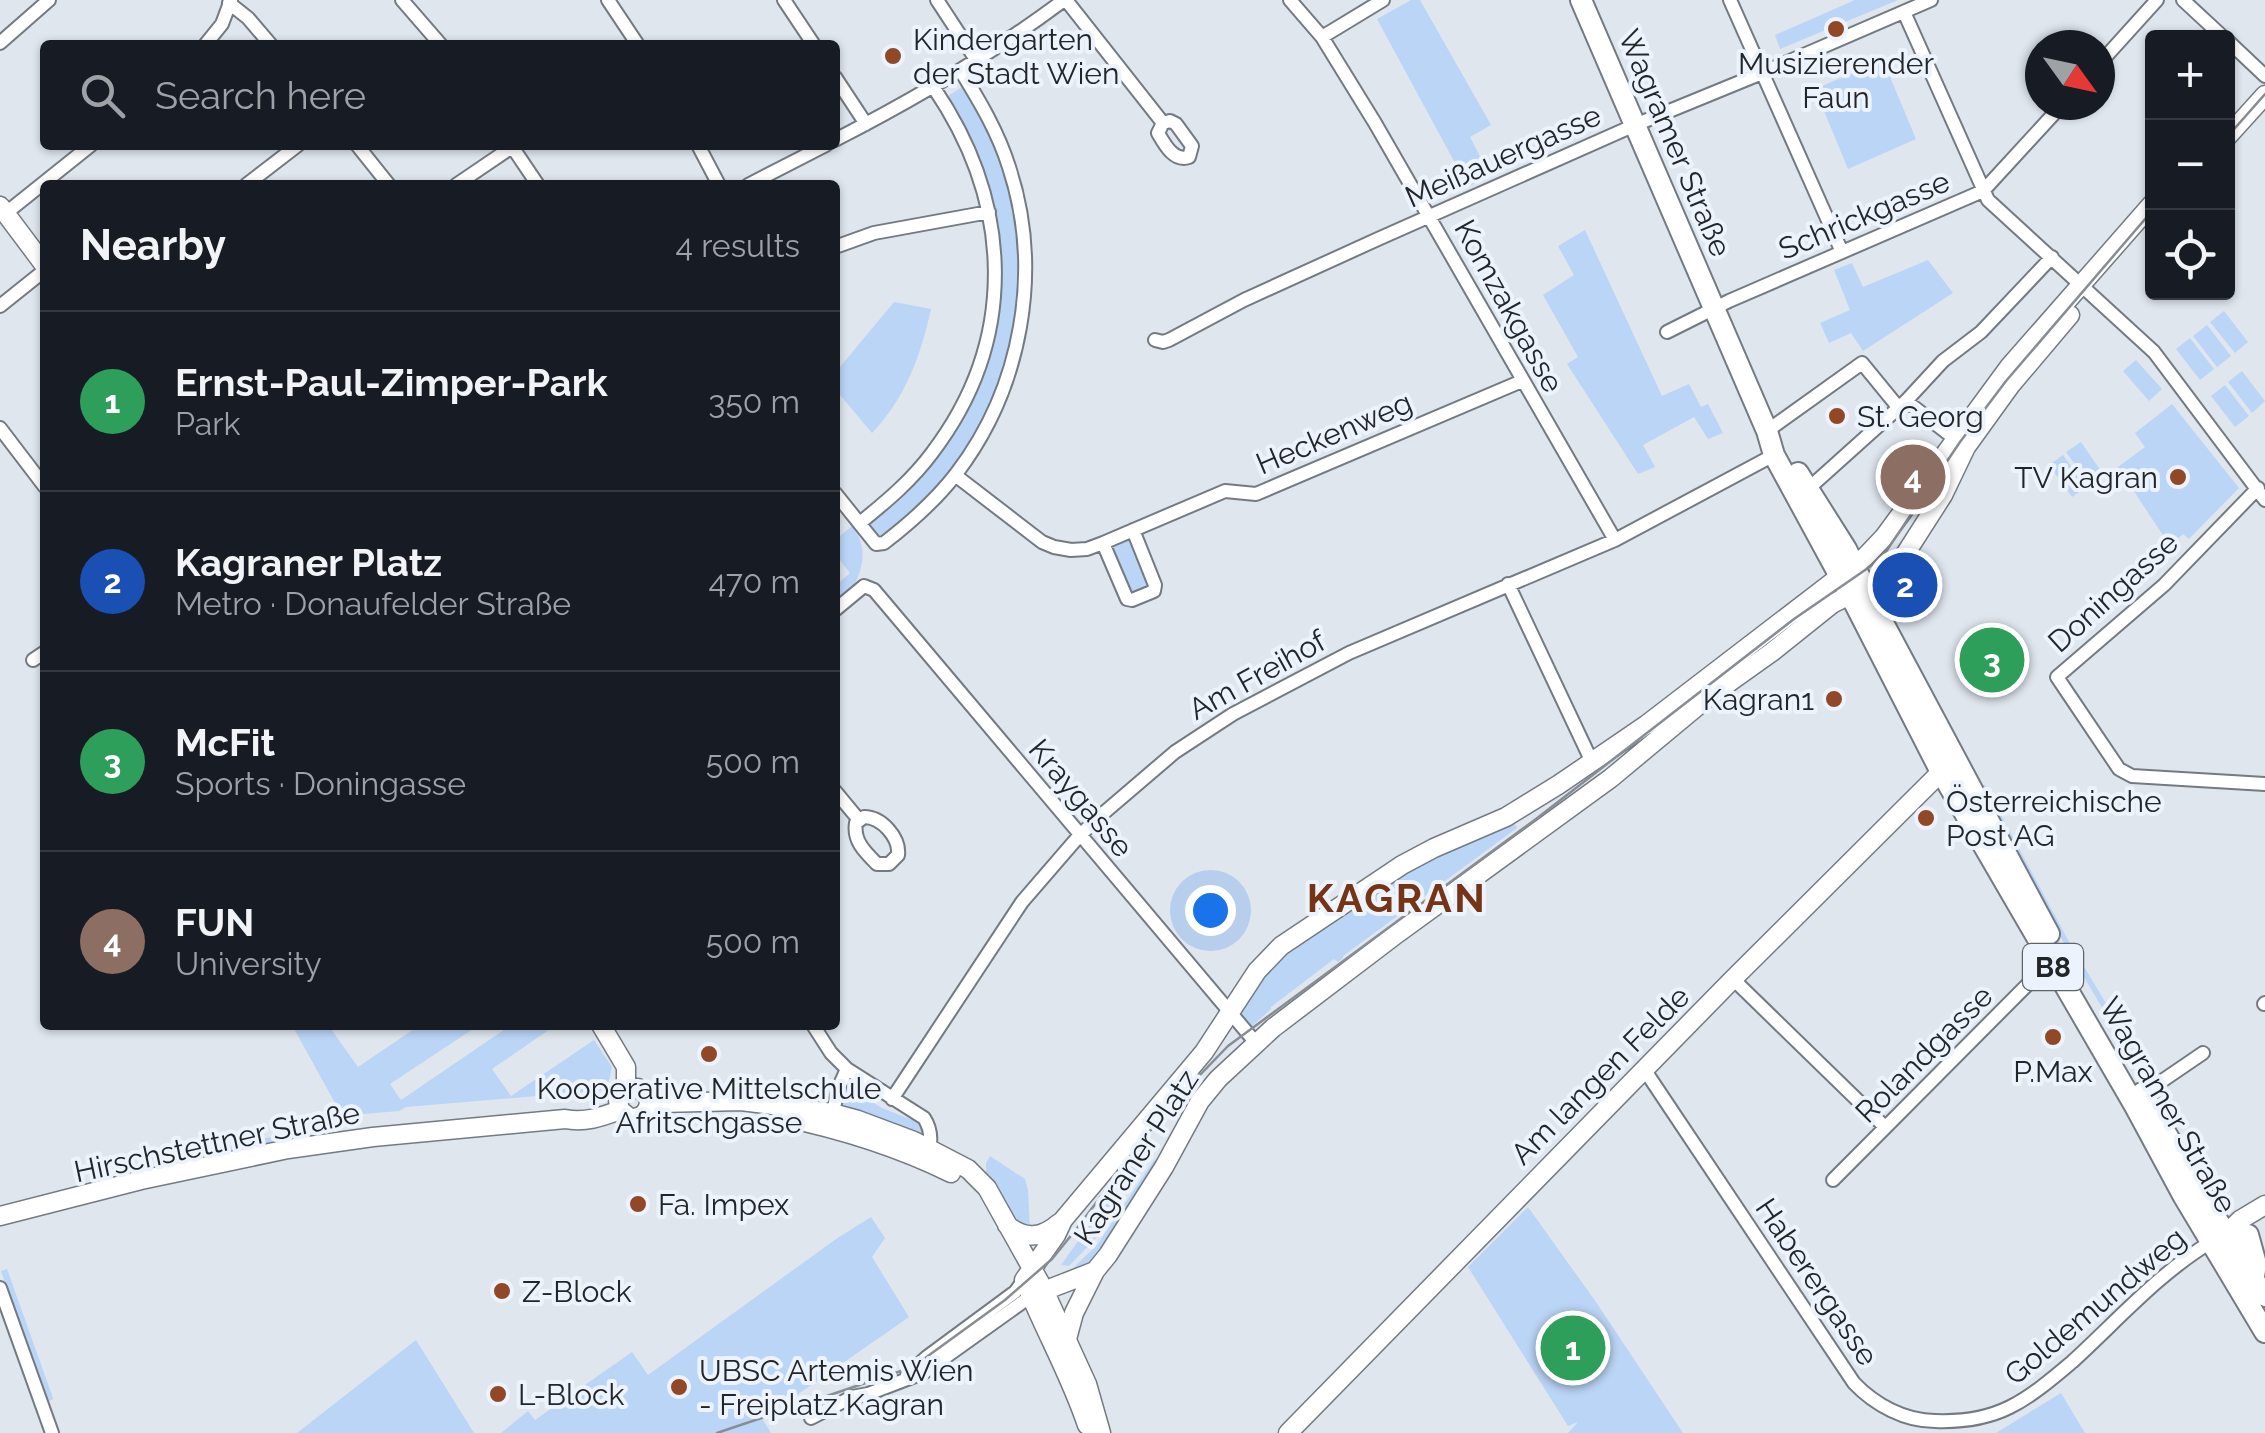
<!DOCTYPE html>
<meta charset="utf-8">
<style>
:root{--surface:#171b24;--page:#20242c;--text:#f1f3f6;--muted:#9ea1a6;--line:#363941;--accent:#7c3aed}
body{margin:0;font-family:Raleway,sans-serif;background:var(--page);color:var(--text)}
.controls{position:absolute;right:30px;top:30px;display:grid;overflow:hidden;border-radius:10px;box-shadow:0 2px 8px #0004}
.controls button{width:90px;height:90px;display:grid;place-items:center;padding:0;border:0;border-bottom:2px solid var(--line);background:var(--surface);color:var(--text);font:50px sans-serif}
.compass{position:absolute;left:2025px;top:30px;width:90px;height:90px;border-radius:50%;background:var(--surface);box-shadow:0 2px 8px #0004;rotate:123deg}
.you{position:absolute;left:1210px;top:910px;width:35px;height:35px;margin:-25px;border:8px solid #fff;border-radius:50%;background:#1a73e8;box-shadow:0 0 0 15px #1a73e833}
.badge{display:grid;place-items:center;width:65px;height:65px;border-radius:50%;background:var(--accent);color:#fff;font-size:32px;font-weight:700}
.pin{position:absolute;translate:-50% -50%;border:5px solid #fff;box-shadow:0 2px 10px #0006}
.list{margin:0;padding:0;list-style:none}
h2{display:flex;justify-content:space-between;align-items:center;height:130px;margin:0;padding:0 40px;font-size:42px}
h2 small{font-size:32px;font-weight:400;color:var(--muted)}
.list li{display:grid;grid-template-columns:65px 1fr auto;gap:30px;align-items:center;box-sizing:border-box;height:180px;padding:0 40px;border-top:2px solid var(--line)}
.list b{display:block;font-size:38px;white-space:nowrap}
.list p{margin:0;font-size:32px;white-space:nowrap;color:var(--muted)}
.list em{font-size:32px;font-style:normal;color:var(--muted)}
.icon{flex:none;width:55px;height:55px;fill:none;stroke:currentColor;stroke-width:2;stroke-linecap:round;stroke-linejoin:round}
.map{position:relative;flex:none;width:2265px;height:1433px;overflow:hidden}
.search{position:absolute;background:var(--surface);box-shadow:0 2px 8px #0004;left:40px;top:40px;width:800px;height:110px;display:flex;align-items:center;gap:25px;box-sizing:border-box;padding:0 35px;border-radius:10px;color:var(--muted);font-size:38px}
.panel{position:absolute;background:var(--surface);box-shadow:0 2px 8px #0004;left:40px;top:180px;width:800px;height:850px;border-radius:10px}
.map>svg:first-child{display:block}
.green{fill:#bbd5f6}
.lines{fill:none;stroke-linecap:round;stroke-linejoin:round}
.street-casing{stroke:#747a82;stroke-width:16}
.secondary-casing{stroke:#747a82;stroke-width:21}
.primary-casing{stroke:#747a82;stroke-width:24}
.street{stroke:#fff;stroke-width:12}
.secondary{stroke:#fff;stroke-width:18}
.primary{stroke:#fff;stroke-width:20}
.tram{stroke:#888d93;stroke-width:2.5}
.poi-dot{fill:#904827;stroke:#ecf3fc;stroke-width:4}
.labels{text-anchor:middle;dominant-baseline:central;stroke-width:8;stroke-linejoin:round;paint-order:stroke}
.shield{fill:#ecf3fc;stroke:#5f6468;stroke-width:2.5}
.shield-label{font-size:28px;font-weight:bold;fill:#232629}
.poi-label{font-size:30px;fill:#232629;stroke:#ecf3fc;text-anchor:start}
.street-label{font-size:30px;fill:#232629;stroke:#ecf3fc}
.district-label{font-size:40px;font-weight:bold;letter-spacing:2.5px;fill:#743415;stroke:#ecf3fc}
</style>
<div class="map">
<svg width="2265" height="1433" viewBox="0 0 2265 1433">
<rect width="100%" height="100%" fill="#dfe6ee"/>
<path class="green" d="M1411 0H1420L1491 125 1470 137 1490 176 1468 187 1377 19Z
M1855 0H1898L1780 49 1775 35Z
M1883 60 1916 139 1848 169 1815 89Z
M965 85 991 131 1016 209 1022 289 1008 365 971 446 922 506 882 539 878 537 868 523 897 497 978 381 997 243 945 98Z
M1585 230 1662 396 1689 384 1701 407 1708 404 1723 433 1708 439 1694 417 1643 445 1655 467 1638 474 1567 364 1578 357 1543 295 1574 275 1558 246Z
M1928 260 1953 293 1863 351 1851 333 1829 343 1820 323 1850 310 1834 270 1852 263 1863 287Z
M894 302 931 309C921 355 905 399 872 433L835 389V373Z
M2224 311 2248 342 2235 353 2210 322Z
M2207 325 2231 356 2217 367 2193 336Z
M2190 338 2214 369 2200 380 2176 349Z
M2136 360 2162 389 2149 401 2123 371Z
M2242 371 2265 401 2252 413 2228 382Z
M2225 385 2249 416 2235 427 2211 396Z
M2172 404 2239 488 2189 539 2183 534 2170 546 2118 467 2145 447 2135 433Z
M2081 442 2103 474 2089 484 2066 452Z
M2063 455 2086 487 2072 497 2049 465Z
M852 526C866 543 865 564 855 583L857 585 835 604V586L850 573 835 554V540Z
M1132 536 1153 587 1129 597 1108 546Z
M1985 785 2067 938 2132 1047 2120 1038 2058 933 1982 786Z
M1512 819 1517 828 1343 956V958L1338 962 1334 959 1271 1007V1009L1252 1026 1242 1015 1241 1010 1268 966 1393 875Z
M292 1025H328L358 1067 420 1025H479L390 1084 401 1100 511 1025H556L492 1069 511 1096 594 1040 612 1067 608 1084 603 1090 596 1091 406 1107 399 1111 340 1116V1112Z
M844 1089H850L882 1108 915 1121 921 1128 924 1136 922 1139 839 1107Z
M270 1137 277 1142 170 1167 173 1159Z
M1144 1149 1150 1156 1096 1238 1069 1266 1061 1265Z
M990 1156 1025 1179 1028 1190 1030 1231 1015 1225 986 1173V1163Z
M1157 1159 1163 1162 1096 1263 1067 1274 1097 1245 1154 1160Z
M1528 1207 1596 1302 1683 1433H1568L1578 1422 1568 1426 1468 1267Z
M871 1217 885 1238 872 1257 909 1317 794 1397 783 1395 765 1405 763 1420 771 1433H501L528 1411 535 1420 632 1352 648 1375 836 1239Z
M7 1269 53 1398 52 1400 48 1401 1 1271Z
M416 1340 474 1433H297Z
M2061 1393 2085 1433H1996Z"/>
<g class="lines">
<defs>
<path id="street" d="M402 0 441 45
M608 0 638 45
M784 0 814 45
M937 0 977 61
M1066 0 1163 123 1170 121 1176 124 1192 146 1189 157C1174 162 1165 145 1158 133L1163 123
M1290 0 1322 37 1375 123 1615 540
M1730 0 1842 252
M2183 0 2224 38
M229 3 248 18 271 45
M1904 12 1988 200 2154 352 2265 500
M1322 37 1383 0
M2228 41 2265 76
M0 43 49 0
M205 45 222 24 231 0
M2100 63 2157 0
M835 77 866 124
M835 140C915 99 992 54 1064 0
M357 145 389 185
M511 145 538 185
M698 145 719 185
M246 185 298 145
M456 185 512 147
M748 185 826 145
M6 213 91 145
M835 247 874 233 989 212
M0 306 45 270
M1667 332 1729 301 1983 191 2062 105
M1155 340 1163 342 1169 340 1244 300 1378 239 1635 125 1762 73 1931 0
M1906 401 1959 442
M0 428 45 487
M1767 431 1862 363 1898 407
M955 475 1042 542 1054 547 1071 550 1087 549 1103 543 1225 491 1256 494 1522 381
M2258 488 2164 585 2057 677 2119 769 2132 776 2265 784
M1808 489 1906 401 1943 361 1981 332 2052 257
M835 493 876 544 884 543C910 523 936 500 956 474 1022 388 1043 270 1009 167 998 132 980 102 961 71
M861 522C887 501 912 480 932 453 1019 339 1012 203 934 88
M1103 543 1127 599 1132 600 1154 591 1155 585 1133 530
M1508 584 1592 762
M835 610 864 586 874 590 1256 1043
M33 660 45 652
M835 791 859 820
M864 817C882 817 900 838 898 855L889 864H877C865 852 853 841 856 823Z
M1733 979 1885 1127
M2264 1004 2265 1003
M813 1025 831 1053 847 1069 924 1118C932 1130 932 1142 927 1156
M1644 1069 1854 1383C1875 1405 1905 1421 1935 1421 1961 1422 1986 1419 2010 1407 2032 1396 2053 1378 2072 1362 2117 1321 2159 1273 2211 1242
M892 1099 1022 902 1079 836 1106 811 1175 752 1233 714 1349 653 1615 540 1774 455
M2147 1100 2152 1095 2159 1083 2203 1053
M831 1119 839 1087 847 1069
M1833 1180 2050 962
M0 1288 52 1433
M907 1375 927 1357 1015 1292 1024 1280
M811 1418 852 1397 868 1394 923 1373 1031 1296"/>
<path id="secondary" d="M2228 136 2265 95
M0 206 45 266
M601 1025 626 1067V1089
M626 1089 638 1088 646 1094 649 1100 661 1103 741 1101 832 1113 858 1120 914 1141 968 1169 987 1188 1044 1290 1087 1384 1101 1433
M618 1100 620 1110 630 1118C642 1118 649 1112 649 1100
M782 1117C840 1129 898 1147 951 1173
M0 1216 141 1180 288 1149 373 1137 565 1119C585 1123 601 1117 620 1110
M1007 1225C1025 1240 1042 1238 1059 1223
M2216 1239 2226 1234 2240 1220 2265 1205
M1024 1280 1056 1235 1063 1220 1204 1052 1257 971 1281 946 1402 865 1434 848 1506 817 1558 785 1646 725 1865 557 1884 537 2009 367 2152 204
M1028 1289C1047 1335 1071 1377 1087 1425
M1031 1296 1095 1271 1108 1255 1164 1167 1200 1101 1218 1079 1273 1028 1394 936 1611 778 1706 699 1772 652 1832 604 1873 583 1904 556 1943 495 1966 447 2010 386 2070 315
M1067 1339 1074 1313 1095 1271
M1288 1433 1733 979 1941 772 1953 766"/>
<path id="primary" d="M1581 0 1767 431 1774 455 1855 604 1941 772 2135 1106 2183 1195 2265 1332
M1798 473 1846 549 1874 606 2049 934
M2142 1093 2247 1270 2265 1296
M2248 1235 2256 1264 2254 1276"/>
</defs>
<use href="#street" class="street-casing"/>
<use href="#secondary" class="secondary-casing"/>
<use href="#primary" class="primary-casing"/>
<use href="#street" class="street"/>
<use href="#secondary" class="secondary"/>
<use href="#primary" class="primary"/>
<path class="tram" d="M2228 136 2265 94
M717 1433 904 1370 921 1361 1005 1300 1052 1259 1078 1227 1164 1112 1228 1046 1536 819 1794 619 1868 568 1885 553 1960 442 2006 381 2152 211"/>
</g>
<g class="poi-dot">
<circle cx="1836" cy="29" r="10"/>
<circle cx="893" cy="56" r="10"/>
<circle cx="1837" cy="416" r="10"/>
<circle cx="2178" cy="477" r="10"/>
<circle cx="1834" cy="699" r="10"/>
<circle cx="1926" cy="818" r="10"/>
<circle cx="2053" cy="1037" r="10"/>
<circle cx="709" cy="1054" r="10"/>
<circle cx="638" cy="1204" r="10"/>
<circle cx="502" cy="1291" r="10"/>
<circle cx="679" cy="1387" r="10"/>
<circle cx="498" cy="1394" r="10"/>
</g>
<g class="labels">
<rect class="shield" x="2023" y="944" width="60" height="46" rx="8"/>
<g class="shield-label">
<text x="2053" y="967">B8</text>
</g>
<g class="poi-label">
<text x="913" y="39">Kindergarten<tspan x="913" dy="34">der Stadt Wien</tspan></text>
<text x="1836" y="63" text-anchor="middle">Musizierender<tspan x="1836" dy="34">Faun</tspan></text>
<text x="1857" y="416">St. Georg</text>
<text x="2158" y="477" text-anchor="end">TV Kagran</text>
<text x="1814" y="699" text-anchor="end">Kagran1</text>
<text x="1946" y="801">Österreichische<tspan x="1946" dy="34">Post AG</tspan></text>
<text x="2053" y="1071" text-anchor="middle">P.Max</text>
<text x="709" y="1088" text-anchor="middle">Kooperative Mittelschule<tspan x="709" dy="34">Afritschgasse</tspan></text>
<text x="658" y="1204">Fa. Impex</text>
<text x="522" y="1291">Z-Block</text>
<text x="699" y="1370">UBSC Artemis Wien<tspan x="699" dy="34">- Freiplatz Kagran</tspan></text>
<text x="518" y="1394">L-Block</text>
</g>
<g class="street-label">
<text transform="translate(1675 143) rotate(67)">Wagramer Straße</text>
<text transform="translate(1503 156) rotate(-24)">Meißauergasse</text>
<text transform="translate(1864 215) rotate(-23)">Schrickgasse</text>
<text transform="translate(1509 306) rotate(61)">Komzakgasse</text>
<text transform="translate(1334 433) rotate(-23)">Heckenweg</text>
<text transform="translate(2113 592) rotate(-42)">Doningasse</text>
<text transform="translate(1257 675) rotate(-29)">Am Freihof</text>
<text transform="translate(1081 798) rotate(50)">Kraygasse</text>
<text transform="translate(1924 1054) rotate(-45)">Rolandgasse</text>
<text transform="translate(1600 1075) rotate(-45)">Am langen Felde</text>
<text transform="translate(2168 1105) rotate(60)">Wagramer Straße</text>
<text transform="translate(217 1142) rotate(-12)">Hirschstettner Straße</text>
<text transform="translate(1136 1157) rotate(-57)">Kagraner Platz</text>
<text transform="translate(1817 1282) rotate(56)">Haberergasse</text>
<text transform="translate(2095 1306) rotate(-40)">Goldemundweg</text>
</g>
<g class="district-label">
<text x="1397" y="897">KAGRAN</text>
</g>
</g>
</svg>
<div class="controls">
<button>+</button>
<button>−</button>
<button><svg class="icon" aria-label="locate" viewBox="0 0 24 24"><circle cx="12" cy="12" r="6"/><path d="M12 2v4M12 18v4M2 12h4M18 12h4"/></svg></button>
</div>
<svg class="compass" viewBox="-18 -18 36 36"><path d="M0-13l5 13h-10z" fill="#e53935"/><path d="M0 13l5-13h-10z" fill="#9ea1a6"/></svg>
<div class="you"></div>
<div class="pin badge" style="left:1573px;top:1348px;background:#2e9e5b">1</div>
<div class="pin badge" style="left:1905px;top:585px;background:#1a4fb4">2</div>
<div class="pin badge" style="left:1992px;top:660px;background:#2e9e5b">3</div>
<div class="pin badge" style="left:1913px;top:477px;background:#8d6e63">4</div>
<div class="search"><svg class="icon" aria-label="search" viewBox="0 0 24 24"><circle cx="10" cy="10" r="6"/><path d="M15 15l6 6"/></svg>Search here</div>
<section class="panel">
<h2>Nearby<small>4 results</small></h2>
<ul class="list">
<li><span class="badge" style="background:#2e9e5b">1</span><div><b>Ernst-Paul-Zimper-Park</b><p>Park</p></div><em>350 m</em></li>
<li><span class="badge" style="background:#1a4fb4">2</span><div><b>Kagraner Platz</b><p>Metro · Donaufelder Straße</p></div><em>470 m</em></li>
<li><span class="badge" style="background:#2e9e5b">3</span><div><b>McFit</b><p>Sports · Doningasse</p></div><em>500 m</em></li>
<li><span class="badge" style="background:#8d6e63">4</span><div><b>FUN</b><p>University</p></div><em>500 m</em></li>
</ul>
</section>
</div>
